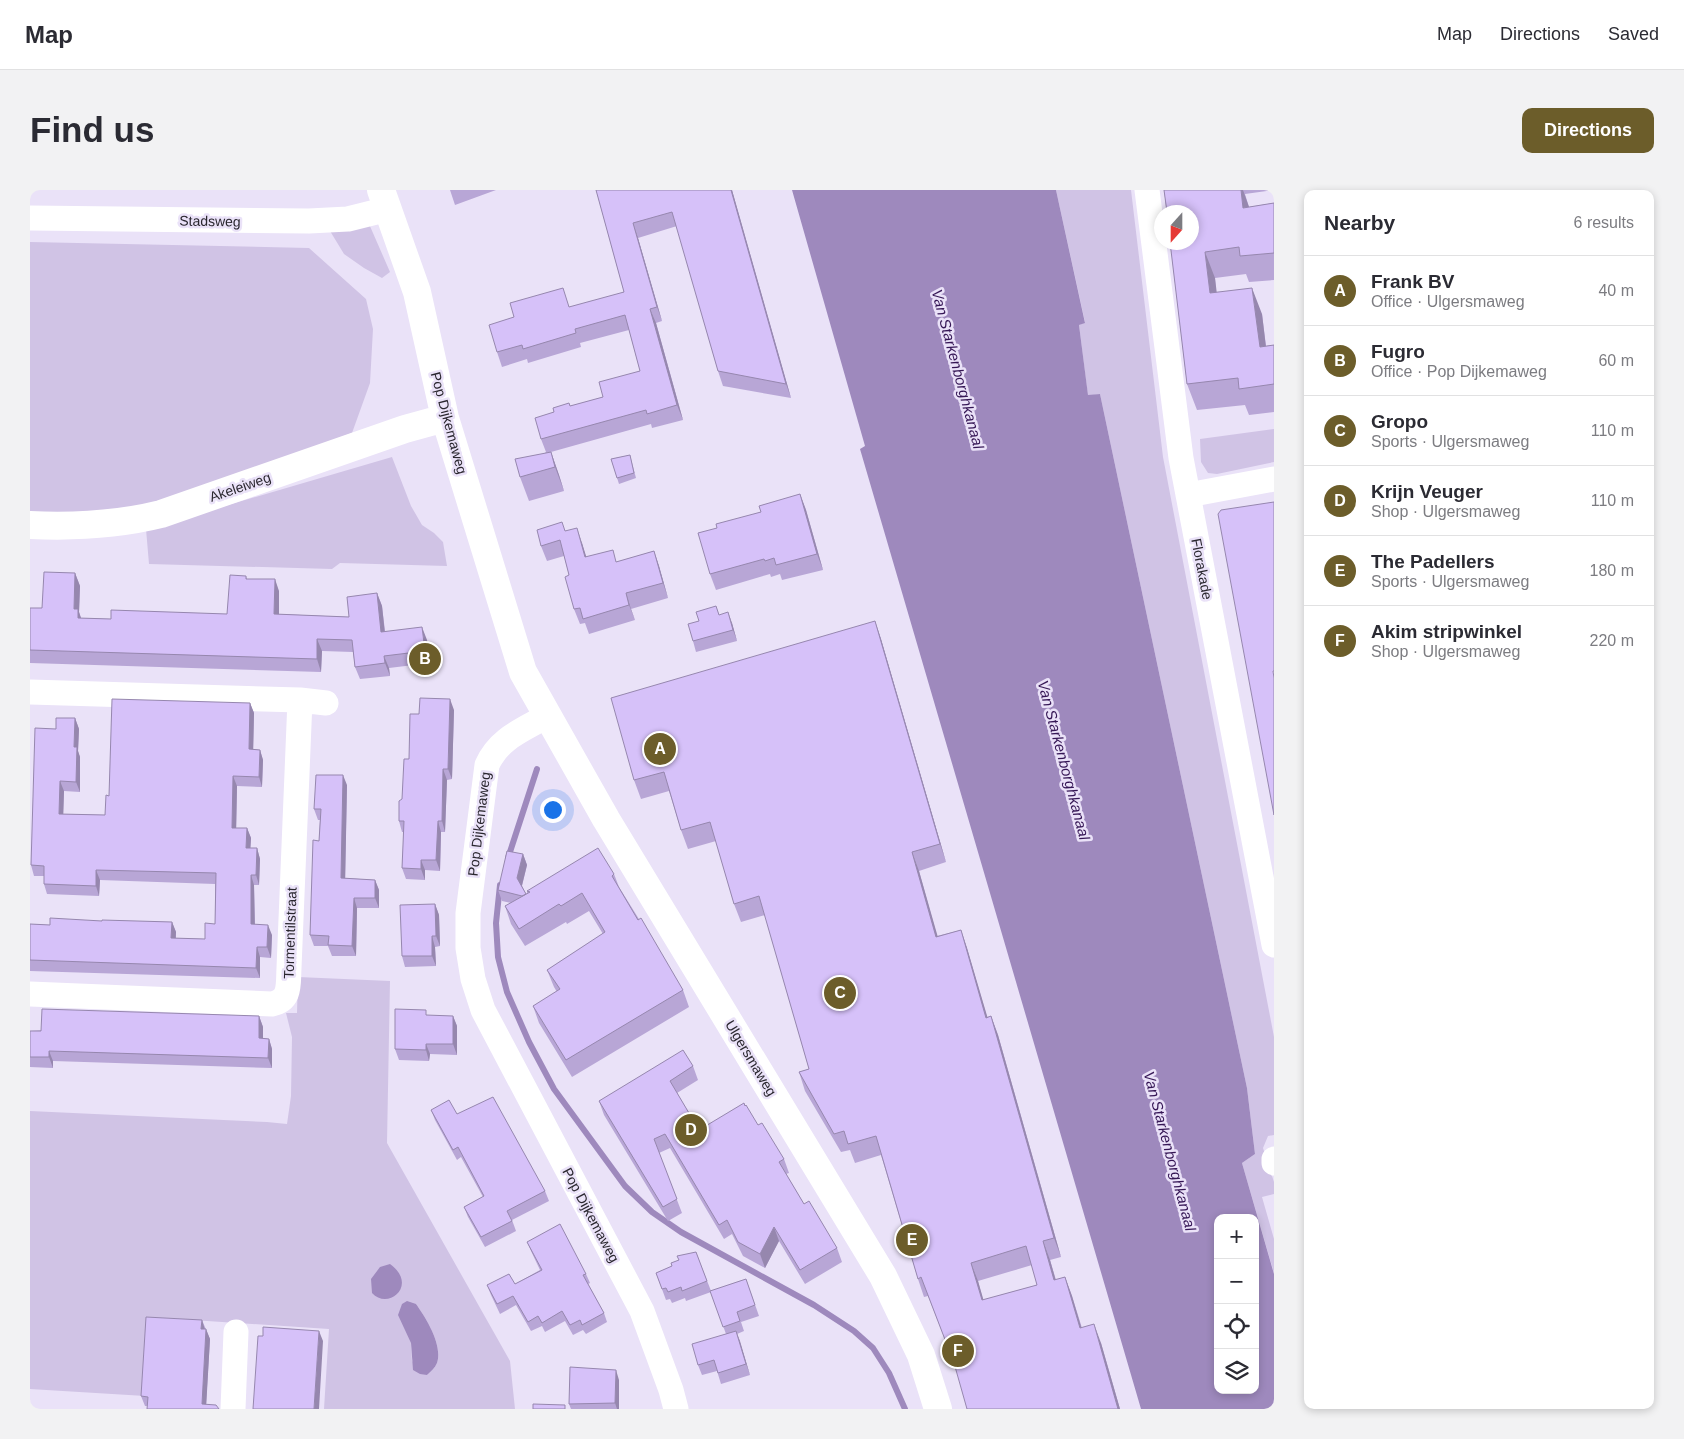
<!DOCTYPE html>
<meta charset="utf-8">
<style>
:root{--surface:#fff;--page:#f2f2f3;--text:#2b2b33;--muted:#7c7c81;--line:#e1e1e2;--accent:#6c5d2a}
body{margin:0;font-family:Arial,sans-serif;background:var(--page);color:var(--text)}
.controls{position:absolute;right:15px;bottom:15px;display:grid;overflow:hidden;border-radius:10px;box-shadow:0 2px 8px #0003}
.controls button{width:45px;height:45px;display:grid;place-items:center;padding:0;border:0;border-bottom:1px solid var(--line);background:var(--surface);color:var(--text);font:25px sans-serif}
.compass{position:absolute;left:1124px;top:15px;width:45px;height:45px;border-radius:50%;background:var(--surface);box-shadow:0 2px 8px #0003;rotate:201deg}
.you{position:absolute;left:522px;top:619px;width:18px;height:18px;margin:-12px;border:4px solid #fff;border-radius:50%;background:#1a73e8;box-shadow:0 0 0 8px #1a73e833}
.badge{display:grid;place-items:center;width:32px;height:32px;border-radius:50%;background:var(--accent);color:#fff;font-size:16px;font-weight:700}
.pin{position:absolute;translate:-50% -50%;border:2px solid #fff;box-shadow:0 1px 5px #0006}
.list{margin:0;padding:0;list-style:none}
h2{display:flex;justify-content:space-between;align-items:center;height:65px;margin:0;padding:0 20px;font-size:21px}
h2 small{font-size:16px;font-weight:400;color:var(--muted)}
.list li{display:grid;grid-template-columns:32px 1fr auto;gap:15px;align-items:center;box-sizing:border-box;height:70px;padding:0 20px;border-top:1px solid var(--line)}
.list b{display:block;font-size:19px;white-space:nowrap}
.list p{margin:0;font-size:16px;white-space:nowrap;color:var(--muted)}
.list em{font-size:16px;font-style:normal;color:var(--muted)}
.icon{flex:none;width:28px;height:28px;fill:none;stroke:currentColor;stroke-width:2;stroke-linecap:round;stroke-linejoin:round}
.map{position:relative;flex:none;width:1244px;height:1219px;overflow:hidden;border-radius:10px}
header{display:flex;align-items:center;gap:30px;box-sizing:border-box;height:70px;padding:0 25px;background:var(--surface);border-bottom:1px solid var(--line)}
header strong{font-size:24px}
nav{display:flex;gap:28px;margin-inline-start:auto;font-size:18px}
.intro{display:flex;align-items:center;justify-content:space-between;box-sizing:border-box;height:120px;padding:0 30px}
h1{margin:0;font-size:35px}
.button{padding:12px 22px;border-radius:10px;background:var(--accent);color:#fff;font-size:18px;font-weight:700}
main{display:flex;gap:30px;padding:0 30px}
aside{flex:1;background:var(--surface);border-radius:10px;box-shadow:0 2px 8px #0003}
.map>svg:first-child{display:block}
.green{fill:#d0c3e5;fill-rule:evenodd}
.water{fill:#9e89bd;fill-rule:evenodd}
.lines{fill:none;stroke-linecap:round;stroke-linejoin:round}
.stream{stroke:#9e89bd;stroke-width:6}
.minor{stroke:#fff;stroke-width:25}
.tertiary{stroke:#fff;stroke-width:28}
.wall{fill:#b8a6d6;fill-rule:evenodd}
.shaded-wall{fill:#9687ae}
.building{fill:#d6c1f9;stroke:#9687ae;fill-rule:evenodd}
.labels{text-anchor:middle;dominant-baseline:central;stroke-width:5;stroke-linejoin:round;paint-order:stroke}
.street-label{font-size:14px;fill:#2a272f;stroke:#eae2f8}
.water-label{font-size:15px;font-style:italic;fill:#351655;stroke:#eae2f8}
</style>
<header>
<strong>Map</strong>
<nav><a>Map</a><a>Directions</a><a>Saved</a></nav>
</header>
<div class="intro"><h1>Find us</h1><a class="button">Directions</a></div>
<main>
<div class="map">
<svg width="1244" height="1219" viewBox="0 0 1244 1219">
<rect width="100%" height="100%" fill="#eae2f8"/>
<path class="green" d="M1026 0H1101L1133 267 1244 847V945L1238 946 1233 958 1244 992V1004L1232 1007 1244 1049V1083L1212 973 1225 964 1217 898 1070 204 1058 206 1049 135 1055 132Z
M336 27 360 82 352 88 334 78 314 64 297 36Z
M0 52 279 58 336 109 343 139 340 193 322 243 112 320 0 326Z
M1244 239V272L1187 284 1178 283 1171 272 1170 249Z
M362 267 381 316 392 335 404 343 413 352 417 376 310 373 302 379 119 374 116 339Z
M268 787 360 791 357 953 480 1171 485 1219H294L299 1139 132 1128 115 1206 0 1199V921L237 932 257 934 261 906 262 847 256 823H267ZM386 1114C396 1128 413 1155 407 1173 405 1178 401 1181 397 1185L382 1171 381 1153Z"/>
<path class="water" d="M762 0H1026L1055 133 1049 135 1058 205 1070 204 1217 898 1225 964 1212 973 1244 1084V1219H1111L830 259 835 256ZM1188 1028H1225V1200H1188Z
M360 1074C389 1095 358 1121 342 1103L341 1089 350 1077Z
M377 1111 386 1114C396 1128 413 1155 407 1173 405 1178 401 1181 397 1185L390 1184 383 1180 381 1153 368 1125 372 1114Z"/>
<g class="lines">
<path class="stream" d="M478 668 507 579
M470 695 466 733 468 767 477 802 499 852 524 899 595 996 622 1022 651 1042 784 1115 824 1141 843 1158 859 1183 875 1219"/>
<path class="minor" d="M1117 0 1151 268 1244 755
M0 28 279 31 318 29 358 19
M1158 305 1244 289
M0 502 270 510 296 513
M517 526C493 540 469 548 457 575L438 723V758L443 789 453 820 612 1121 641 1200 646 1219
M0 804 242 814C261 810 258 795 259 778L270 510
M1244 969V973
M203 1219 206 1142"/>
<path class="tertiary" d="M351 0 387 102 415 228 493 482 576 629 853 1086 891 1165 908 1219
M0 335C44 337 87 335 131 324L375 239 415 228"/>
</g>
<path class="wall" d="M420 0H466L425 15Z
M566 0H702L761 208 693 196 688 181 647 36 608 48 632 131 626 133 653 230 622 238 621 234 521 262 529 285 534 301 499 311 490 287 516 262 511 249 524 222 541 216 573 207 610 181 599 140 550 153 551 157 498 173 497 169 472 177 467 162 594 102Z
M1134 0H1244L1215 4 1219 17 1244 13V90L1219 92 1216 84 1185 88 1186 103 1232 124 1236 156 1244 155V222L1219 225 1215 215 1167 220 1157 194Z
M600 265 606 288 589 294 581 269Z
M770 304 776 320 793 380 752 390 750 384 741 387 740 384 686 400 680 384 687 338 731 322Z
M536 341 552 353 556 367 587 372 624 361 629 376 638 408 601 419 605 430 559 444 555 433 550 434 544 419 539 385 534 366 517 371 511 356Z
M45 383 50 396 49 422 51 428 81 429 197 424 216 386 217 389 249 401V424L319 427 347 403 352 416 355 441 397 450 400 473 359 478 360 486 330 489 325 477 323 462 292 461 291 482 0 473V418H12Z
M686 416 689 425 702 433 707 451 666 462 663 451 669 431Z
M845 431 851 449 916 672 889 681 907 746 931 740 937 758 957 827 961 826 968 845 1031 1067 1020 1070 1026 1090 1035 1087 1042 1106 1052 1138 1071 1153 1090 1219H937L926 1177 898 1106 894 1107 888 1089 851 965 825 973 820 960 811 962 775 901 769 882 779 879 735 725 711 732 704 714 686 651 658 659 651 640 639 601 611 609 604 590ZM1002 1075 1007 1095 953 1110 948 1091Z
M220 513 224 523 223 559 230 560 233 570 232 597 207 596 206 638H217L221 648 220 658H227L230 669 229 695H224L225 735 242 745 241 768 230 767V788L0 781V734L20 735 72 731 142 732 146 742V748L175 749 185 734V694L70 690 69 706 17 704 14 694V686H4L1 675 26 539 45 528 49 539 48 561 50 567V602L34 601 33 624 75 625 79 606Z
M424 520 422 589 417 590 415 642H411L410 681 395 680V690L376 689 372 678 374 642H372L369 631 379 569 389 524Z
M317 595 315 688 345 690 349 700V718H327L326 766H302L298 756H284L280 745 289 651 290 630H288L284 619Z
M493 664 497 675 492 696 496 704 497 703V701L584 684 589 697 653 800 659 817 542 887 509 833 503 816 527 802 524 797 517 780 573 744 559 721 537 734 536 732 495 756 481 734 475 716 481 713 472 711 468 700Z
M405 714 409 725 410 756 405 757 406 776 375 777 372 766Z
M229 826 233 837V848L239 849 242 859V878L23 871V878L0 877V841Z
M423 826 427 836V865L400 864 399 871 369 870 365 859Z
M663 876 668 890 647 903 669 940 728 935 754 969 759 983 756 984 774 1014 807 1058 812 1072 775 1094 749 1051 735 1078 713 1066 702 1044 694 1049 640 958 629 963 652 1023 638 1031 574 925 569 911Z
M401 920 427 924 515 1001 519 1011 482 1030 486 1041 455 1057 438 1027 434 1017 453 1007 431 967 427 970 405 930Z
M497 1052 556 1084 560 1093 558 1094 574 1123 577 1132 556 1144 553 1140 543 1145 535 1131 515 1142 512 1136 501 1141 486 1115 470 1124 461 1105 457 1095 485 1094 510 1080 501 1061Z
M666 1062 681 1101 716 1089 729 1126 711 1132 714 1141 707 1144 720 1185 691 1194 687 1181 672 1185 668 1175 696 1144 681 1102 656 1111 655 1108 642 1113 640 1109 636 1110 626 1083 642 1076Z
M172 1130 180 1149 176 1214 115 1216 111 1206Z
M589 1190V1219H541L539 1214Z"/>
<path class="shaded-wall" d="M701 0H702L761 208 756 194Z
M1211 0H1213L1219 17 1213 18Z
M603 33 608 48 632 131 627 117Z
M1175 62 1185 88 1190 130 1180 103Z
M1222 98 1232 124 1239 183 1230 157Z
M620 119 626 133 653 230 647 215Z
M521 262 529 285 534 301 525 277Z
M770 304 776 320 793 380 787 364Z
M547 338 552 353 561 382 555 367Z
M624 361 629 376 638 408 633 393Z
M45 383 50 396 49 422 52 431V441L44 419Z
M245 389 249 401V436L244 424Z
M347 403 352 416 356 454 351 442Z
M596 403 601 419 605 430 599 415Z
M698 422 702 433 707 451 703 440Z
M845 431 851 449 916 672 910 654Z
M392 437 397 450 400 473 395 461Z
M287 449 292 461 291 482 287 469Z
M354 466 359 478 360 486 355 473Z
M420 509 424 520 422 589 418 579Z
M220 513 224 523 223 569 219 559Z
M45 528 49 539 48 561 50 567V602L46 592 44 557Z
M230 560 233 570 232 597 229 587Z
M413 579 417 590 415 642 412 631Z
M313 585 317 595 315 698 311 688Z
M203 586 207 596 206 648 202 638Z
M30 591 34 601 33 634 29 624Z
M408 631 411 642 410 681 406 670Z
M217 638 221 648 220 668 216 658Z
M227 658 230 669 229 695 226 685Z
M882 662 889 681 913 765 906 747Z
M493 664 497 675 491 699 487 688Z
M391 670 395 680V690L391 679Z
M66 680 70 690 69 706 66 696Z
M221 685 224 695 225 745 221 734Z
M345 690 349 700V718L345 708Z
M324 708 327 718 326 766 322 756Z
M405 714 409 725 410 756 406 746Z
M142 732 146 742 145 759 141 748Z
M238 735 242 745 241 768 237 757Z
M931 740 937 758 963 846 956 828Z
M402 746 405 757 406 776 402 766Z
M227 757 230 767V788L226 778Z
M229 826 233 837V859L229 848Z
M423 826 427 836V865L423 854Z
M961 826 968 845 1031 1067 1024 1048Z
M239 849 242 859V878L238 868Z
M396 854 400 864 399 871 396 860Z
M19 861 23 871V878L19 867Z
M744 1037 749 1051 735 1078 730 1064Z
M1013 1051 1020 1070 1031 1109 1024 1090Z
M941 1073 948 1091 959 1129 952 1110Z
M1035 1087 1042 1106 1057 1157 1050 1138Z
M172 1130 175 1140 171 1139Z
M1064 1134 1071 1153 1090 1219H1088Z
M176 1139 180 1149 176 1219 172 1214Z
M289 1141 293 1151 289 1219H284Z
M706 1141 710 1151 720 1185 716 1174Z
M586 1180 589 1190V1219H587L585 1213Z"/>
<path class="building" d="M566 0H701L756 194 688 181 642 22 603 33 627 117 620 119 647 215 617 224 616 220 511 249 505 228 524 222 523 218 539 213 540 216 573 207 569 192 610 181 595 125 545 139 546 143 493 159 492 155 467 162 459 135 484 127 480 113 533 98 539 117 594 102Z
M1134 0H1211L1213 18 1244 13V63L1210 66 1209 57 1175 62 1180 103 1222 98 1230 157 1244 155V194L1209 199 1208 188 1157 194 1140 52H1162V22H1137Z
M521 262 525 277 490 287 485 269Z
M600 265 604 283 587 288 581 269Z
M770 304 787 364 746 375 744 368 735 371 734 369 680 384 668 343 687 338 686 334 731 322 729 316Z
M1244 312V481H1243L1244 488V625L1188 324 1191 320Z
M532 332 535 341 547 338 555 367 583 360 586 372 624 361 633 393 596 403 599 415 553 429 550 418 544 419 535 387 539 385 530 350 511 356 507 340Z
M14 382 45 383 44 419H48V428L81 429V420L197 424 200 385 216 386V389H245L244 424 319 427 317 407 347 403 351 442 392 437 395 461 354 466 355 473 325 477 322 450 287 449V469L0 460V418H12Z
M686 416 689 425 698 422 703 440 663 451 658 434 669 431 666 422Z
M845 431 910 654 882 662 906 747 931 740 956 828 961 826 1024 1048 1013 1051 1024 1090 1035 1087 1050 1138 1064 1134 1088 1219H937L924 1173 891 1087 888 1089 846 946 818 954 814 941 804 944 769 882 779 879 729 706 704 714 680 632 651 640 634 582 604 590 581 508ZM996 1056 1007 1095 952 1110 941 1073Z
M390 508 420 509 418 579H413L412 631H408L406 670H391V679L372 678 374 631H369V611L372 609 374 569H379L380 524H389Z
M82 509 220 513 219 559 230 560 229 587 203 586 202 638H217L216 658H227L226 685H221V734L238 735 237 757H227L226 778 0 770V734L20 735V728L72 731V730L142 732 141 748 175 749V733L185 734 186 683 66 680V696L14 694V676L1 675 5 538 26 539V528H45L44 557H47L46 592 30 591 29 624 75 625 76 605 79 606Z
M286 585H313L311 688 345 690V708H324L322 756 298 755 299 746 280 745 283 650 289 651 291 619H284Z
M568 658 584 684 582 686 608 730 611 728 653 800 536 870 503 816 530 799 517 780 575 742 552 703 531 716 529 714 489 739 475 716 500 702 497 701Z
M477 661 493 664 487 688 496 704 492 706 468 700Z
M405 714 406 746H402V766H372L370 715Z
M12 819 229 826V848L239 849 238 868 19 861V867H0V841H11Z
M365 819 396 820V825L423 826V854H396V860L365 859Z
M653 860 663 876 640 891 669 940 714 913 715 916 716 915 728 935 732 933 754 969 749 972 774 1014 779 1011 807 1058 770 1080 744 1037 730 1064 708 1052 697 1030 689 1035 635 944 624 949 647 1009 633 1017 569 911Z
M463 907 515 1001 477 1021 482 1031 451 1047 434 1017 454 1006 428 957 423 960 401 920 419 910 427 924Z
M530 1034 556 1084 553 1085 574 1123 552 1135 550 1130 540 1135 532 1121 512 1133 508 1126 498 1132 483 1106 467 1114 457 1095 479 1084 485 1094 512 1080 497 1052Z
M666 1062 677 1091 652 1101 651 1097 638 1102 636 1098 632 1099 626 1083 642 1076 641 1073 649 1070 647 1066Z
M716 1089 725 1115 707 1122 710 1131 693 1137 680 1101Z
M116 1127 172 1130 171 1139H176L172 1214 186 1215 189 1219H117L118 1207 111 1206Z
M233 1137 289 1141 284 1219H223L228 1146H233Z
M706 1141 716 1174 688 1183 684 1170 668 1175 662 1154Z
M540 1177 586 1180 585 1213 539 1214Z
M503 1214 535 1215V1219H503Z"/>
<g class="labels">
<g class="street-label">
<text transform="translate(180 31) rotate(1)">Stadsweg</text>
<text transform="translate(419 233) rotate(75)">Pop Dijkemaweg</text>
<text transform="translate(210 297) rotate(-19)">Akeleiweg</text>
<text transform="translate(1172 379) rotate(79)">Florakade</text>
<text transform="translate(449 634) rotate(-83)">Pop Dijkemaweg</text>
<text transform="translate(260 743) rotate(-88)">Tormentilstraat</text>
<text transform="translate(721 868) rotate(59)">Ulgersmaweg</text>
<text transform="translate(561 1025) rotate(62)">Pop Dijkemaweg</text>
</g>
<g class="water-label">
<text transform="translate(928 179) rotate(75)">Van Starkenborghkanaal</text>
<text transform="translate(1034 570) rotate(75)">Van Starkenborghkanaal</text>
<text transform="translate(1140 961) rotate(75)">Van Starkenborghkanaal</text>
</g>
</g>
</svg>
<div class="controls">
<button>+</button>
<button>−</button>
<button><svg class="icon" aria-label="locate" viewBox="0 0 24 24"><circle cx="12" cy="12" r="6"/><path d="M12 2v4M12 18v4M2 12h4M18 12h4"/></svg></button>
<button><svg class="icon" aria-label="layers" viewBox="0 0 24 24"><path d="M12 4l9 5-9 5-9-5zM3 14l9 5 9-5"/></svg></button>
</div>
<svg class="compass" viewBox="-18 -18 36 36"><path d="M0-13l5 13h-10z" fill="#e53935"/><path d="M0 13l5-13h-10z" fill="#7c7c81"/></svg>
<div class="you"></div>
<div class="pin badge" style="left:630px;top:559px">A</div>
<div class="pin badge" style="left:395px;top:469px">B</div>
<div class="pin badge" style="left:810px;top:803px">C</div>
<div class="pin badge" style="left:661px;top:940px">D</div>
<div class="pin badge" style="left:882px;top:1050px">E</div>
<div class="pin badge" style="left:928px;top:1161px">F</div>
</div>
<aside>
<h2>Nearby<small>6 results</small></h2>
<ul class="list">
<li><span class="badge">A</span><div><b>Frank BV</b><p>Office · Ulgersmaweg</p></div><em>40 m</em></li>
<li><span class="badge">B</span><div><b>Fugro</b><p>Office · Pop Dijkemaweg</p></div><em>60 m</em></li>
<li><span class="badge">C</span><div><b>Gropo</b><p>Sports · Ulgersmaweg</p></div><em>110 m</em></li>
<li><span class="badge">D</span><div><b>Krijn Veuger</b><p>Shop · Ulgersmaweg</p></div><em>110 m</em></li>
<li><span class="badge">E</span><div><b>The Padellers</b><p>Sports · Ulgersmaweg</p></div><em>180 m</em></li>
<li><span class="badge">F</span><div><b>Akim stripwinkel</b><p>Shop · Ulgersmaweg</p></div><em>220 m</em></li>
</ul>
</aside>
</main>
